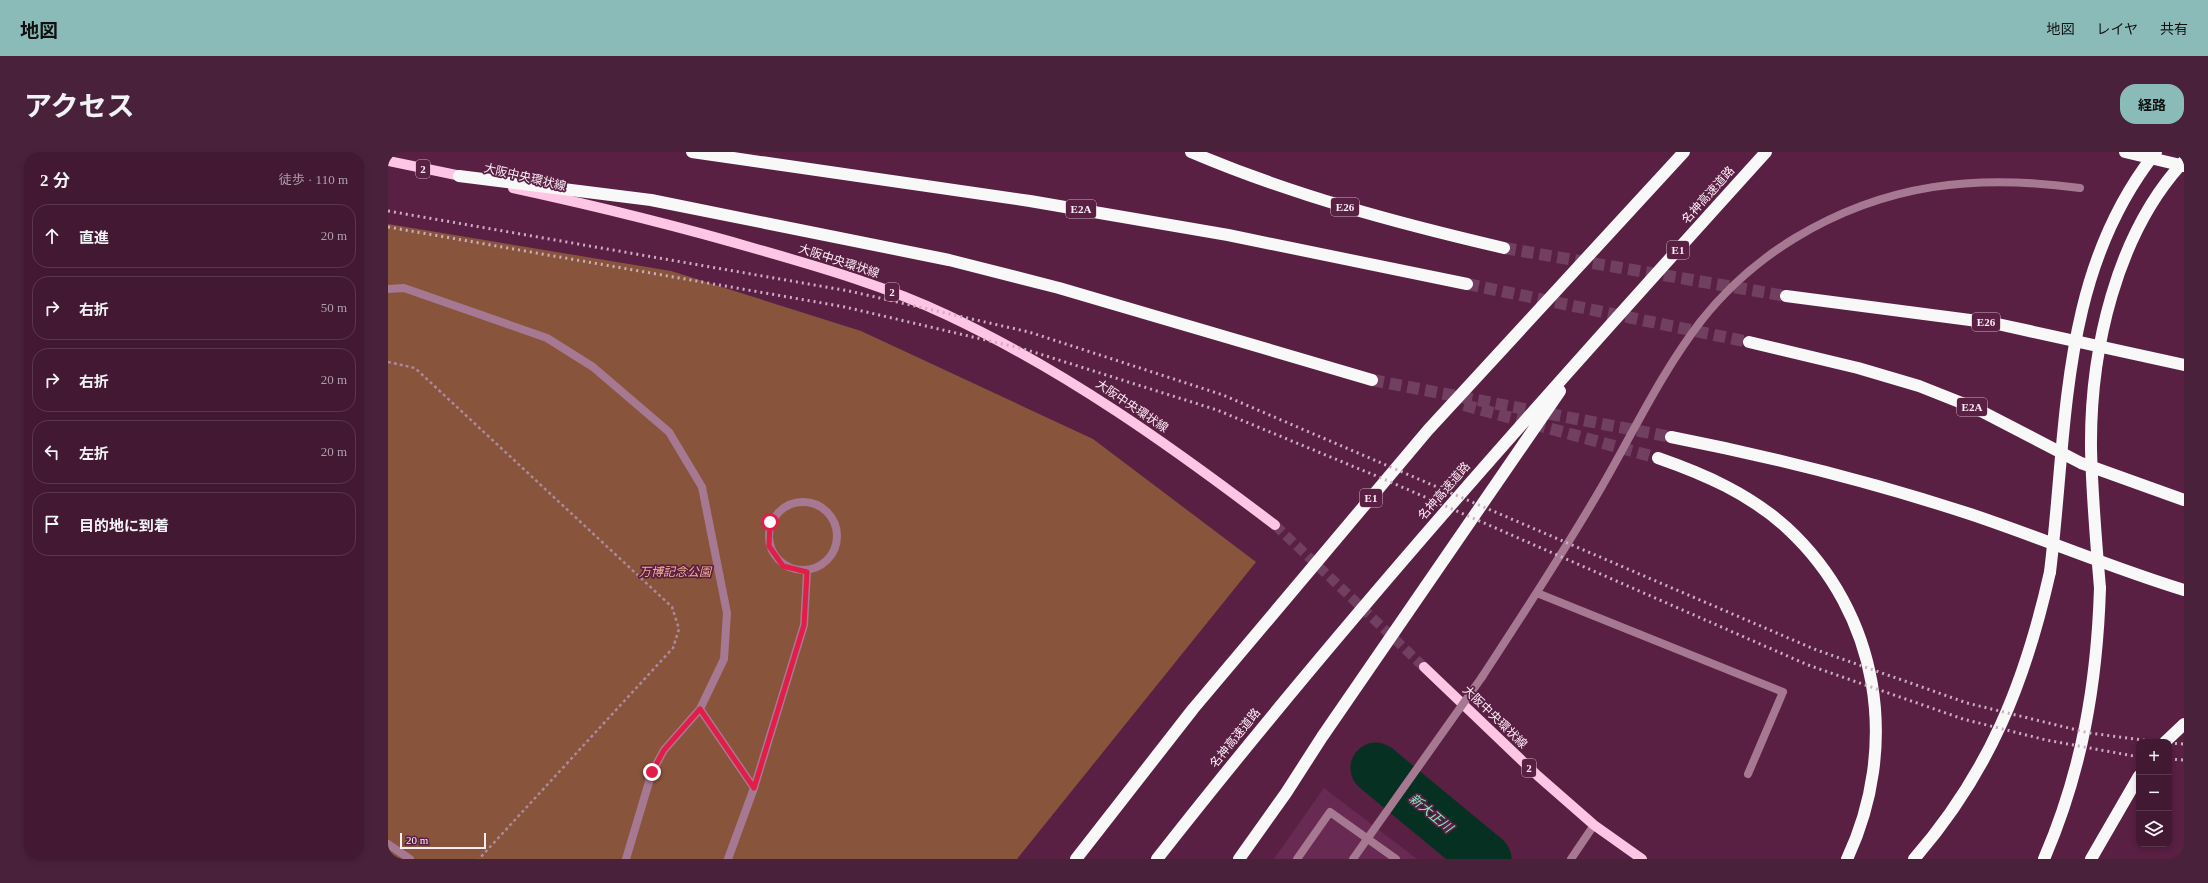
<!DOCTYPE html>
<html lang="ja">
<meta charset="utf-8">
<style>
:root{--surface:#431833;--page:#4a213b;--text:#f1f3f6;--muted:#afa0ac;--line:#5b374e;--accent:#8bbbb9}
body{margin:0;font-family:"Times New Roman","Noto Sans JP",serif;background:var(--page);color:var(--text)}
.controls{position:absolute;right:12px;bottom:12px;display:grid;overflow:hidden;border-radius:8px;box-shadow:0 2px 6px #0003}
.controls button{width:36px;height:36px;display:grid;place-items:center;padding:0;border:0;border-bottom:1px solid var(--line);background:var(--surface);color:var(--text);font:20px sans-serif}
.scale{position:absolute;left:12px;bottom:10px;width:86px;box-sizing:border-box;padding-left:4px;border:2px solid #fcedf5;border-top:0;font-size:11px;line-height:14px;white-space:nowrap;color:#fcedf5;-webkit-text-stroke:3px #592044;paint-order:stroke}
.stop{position:absolute;width:12px;height:12px;margin:-9px;border:3px solid #e11d48;border-radius:50%;background:#fff}
.stop.end{background:#e11d48;border-color:#fff;box-shadow:0 1px 4px #0008}
.list{margin:0;padding:0;list-style:none}
h2{display:flex;justify-content:space-between;align-items:center;height:52px;margin:0;padding:0 16px;font-size:17px}
h2 small{font-size:13px;font-weight:400;color:var(--muted)}
.list li{display:grid;grid-template-columns:26px 1fr auto;gap:12px;align-items:center;box-sizing:border-box;height:64px;margin:0 8px 8px;padding:0 8px;border:1px solid var(--line);border-radius:16px}
.list b{display:block;font-size:15px;white-space:nowrap}
.list em{font-size:13px;font-style:normal;color:var(--muted)}
.icon{flex:none;width:22px;height:22px;fill:none;stroke:currentColor;stroke-width:2;stroke-linecap:round;stroke-linejoin:round}
.map{position:relative;flex:none;width:1796px;height:707px;overflow:hidden;border-radius:16px}
header{display:flex;align-items:center;gap:24px;box-sizing:border-box;height:56px;padding:0 20px;background:var(--accent);color:#111}
header strong{font-size:19px}
nav{display:flex;gap:22px;margin-inline-start:auto;font-size:14px}
.intro{display:flex;align-items:center;justify-content:space-between;box-sizing:border-box;height:96px;padding:0 24px}
h1{margin:0;font-size:28px}
.button{padding:10px 18px;border-radius:16px;background:var(--accent);color:#111;font-size:14px;font-weight:700}
main{display:flex;gap:24px;padding:0 24px}
aside{flex:1;background:var(--surface);border-radius:16px;box-shadow:0 2px 6px #0003}
.map>svg:first-child{display:block}
.built{fill:#682a52}
.green{fill:#89543c}
.lines{fill:none;stroke-linecap:round;stroke-linejoin:round}
.river{stroke:#063122;stroke-width:51}
.primary-tunnel{stroke:#713f5f;stroke-width:10;stroke-dasharray:10 5;stroke-linecap:butt}
.motorway-tunnel{stroke:#713f5f;stroke-width:12;stroke-dasharray:12 6;stroke-linecap:butt}
.path{stroke:#ac899e;stroke-width:2.5;stroke-dasharray:3 3;stroke-linecap:butt}
.service{stroke:#a77892;stroke-width:8}
.tertiary{stroke:#a77892;stroke-width:8}
.primary{stroke:#fec5e5;stroke-width:10}
.motorway{stroke:#f8f8f8;stroke-width:12}
.rail{stroke:#cbafc0;stroke-width:3;stroke-dasharray:2 4;stroke-linecap:butt}
.service-bridge{stroke:#a77892;stroke-width:8}
.motorway-bridge{stroke:#f8f8f8;stroke-width:12}
.route{stroke:#e11d48;stroke-width:5}
.labels{text-anchor:middle;dominant-baseline:central;stroke-width:3.5;stroke-linejoin:round;paint-order:stroke}
.shield{fill:#592044;stroke:#cbb0c0;stroke-width:1}
.shield-label{font-size:11px;font-weight:bold;fill:#fcedf5}
.street-label{font-size:12px;fill:#fcedf5;stroke:#592044}
.park-label{font-size:12px;font-style:italic;fill:#f8af8f;stroke:#592044}
.water-label{font-size:13px;font-style:italic;fill:#81edbf;stroke:#592044}
</style>
<header>
<strong>地図</strong>
<nav><a>地図</a><a>レイヤ</a><a>共有</a></nav>
</header>
<div class="intro"><h1>アクセス</h1><a class="button">経路</a></div>
<main>
<aside>
<h2>2 分<small>徒歩 · 110 m</small></h2>
<ul class="list">
<li><svg class="icon" aria-label="ahead" viewBox="0 0 24 24"><path d="M12 20V5M6 11l6-6 6 6"/></svg><div><b>直進</b></div><em>20 m</em></li>
<li><svg class="icon" aria-label="right" viewBox="0 0 24 24"><path d="M7 20v-9h11M14 6l5 5-5 5"/></svg><div><b>右折</b></div><em>50 m</em></li>
<li><svg class="icon" aria-label="right" viewBox="0 0 24 24"><path d="M7 20v-9h11M14 6l5 5-5 5"/></svg><div><b>右折</b></div><em>20 m</em></li>
<li><svg class="icon" aria-label="left" viewBox="0 0 24 24"><path d="M17 20v-9H6M10 6l-5 5 5 5"/></svg><div><b>左折</b></div><em>20 m</em></li>
<li><svg class="icon" aria-label="arrive" viewBox="0 0 24 24"><path d="M6 21V4h12l-3 4 3 4H6"/></svg><div><b>目的地に到着</b></div></li>
</ul>
</aside>
<div class="map">
<svg width="1796" height="707" viewBox="0 0 1796 707">
<rect width="100%" height="100%" fill="#592044"/>
<path class="built" d="M936 636 1029 707H886Z"/>
<path class="green" d="M0 72 283 119 473 179 705 287 868 410 629 707H0Z"/>
<g class="lines">
<path class="river" d="M988 616 1098 707"/>
<path class="primary-tunnel" d="M887 373 1036 515"/>
<path class="motorway-tunnel" d="M1116 96 1398 144
M1079 132 1361 190
M984 228 1283 285
M1076 253 1270 306"/>
<path class="path" d="M0 210 27 216 284 455 291 477 285 496 91 707"/>
<path class="service" d="M0 137 16 136 159 186 205 215 281 280 314 335 339 461 336 507 312 557 276 598 264 620 238 707
M381 384a34 34 0 1 1 68 0a34 34 0 1 1-68 0Z
M1149 441 1395 540 1360 622
M1094 525C1135 462 1176 400 1213 336 1246 279 1273 221 1313 169 1339 136 1371 108 1407 86 1498 31 1588 22 1692 36
M312 557 366 636
M0 692 22 707
M340 707 366 636 416 473 419 420
M909 707 942 660 1008 707"/>
<path class="tertiary" d="M1183 707 1206 673"/>
<path class="primary" d="M0 9 78 25
M125 36C208 54 290 74 372 98 435 116 500 135 559 163 678 219 783 294 887 373
M1036 515 1150 624 1206 673 1254 707"/>
<path class="motorway" d="M304 0 642 49 840 83 1079 132
M803 0C904 43 1009 71 1116 96
M1737 0 1796 14
M71 24 263 48 561 108 671 136 984 228
M1398 144 1605 171 1796 213
M1361 190 1470 216 1531 234 1589 257 1693 311 1796 348
M1283 285C1385 305 1484 330 1582 362 1654 386 1724 416 1796 438
M1270 306C1316 322 1362 342 1399 376 1492 462 1512 594 1459 707
M1777 590 1796 572
M688 707 805 557 1040 278 1296 0
M769 707C961 462 1169 231 1378 0
M851 707 898 641 934 585 1172 239
M1526 707C1601 621 1637 531 1662 420
M1656 707C1694 619 1709 532 1712 436
M1703 707 1751 624"/>
<path class="rail" d="M0 59 461 139 641 180 835 243 1426 497 1579 551 1701 581 1770 590
M0 75 457 155 636 197 829 258 998 328 1420 513 1575 567 1658 588 1751 605
M1781 591 1796 592
M1781 607 1796 608"/>
<path class="service-bridge" d="M965 707 1094 525"/>
<path class="motorway-bridge" d="M1662 420C1680 274 1671 122 1768 0
M1712 436C1708 390 1704 343 1703 297 1702 199 1728 82 1796 9"/>
</g>
<g class="lines">
<path class="route" d="M264 620 276 598 312 557 366 636 416 473 419 420 395 414 381 394 382 370"/>
</g>
<g class="labels">
<g class="shield">
<rect x="28" y="8" width="14" height="18" rx="3"/>
<rect x="943" y="46" width="28" height="18" rx="3"/>
<rect x="678" y="48" width="30" height="18" rx="3"/>
<rect x="1279" y="89" width="22" height="18" rx="3"/>
<rect x="497" y="131" width="14" height="18" rx="3"/>
<rect x="1584" y="161" width="28" height="18" rx="3"/>
<rect x="1569" y="246" width="30" height="18" rx="3"/>
<rect x="972" y="337" width="22" height="18" rx="3"/>
<rect x="1134" y="607" width="14" height="18" rx="3"/>
</g>
<g class="shield-label">
<text x="35" y="17">2</text>
<text x="957" y="55">E26</text>
<text x="693" y="57">E2A</text>
<text x="1290" y="98">E1</text>
<text x="504" y="140">2</text>
<text x="1598" y="170">E26</text>
<text x="1584" y="255">E2A</text>
<text x="983" y="346">E1</text>
<text x="1141" y="616">2</text>
</g>
<g class="street-label">
<text transform="translate(137 25) rotate(13)">大阪中央環状線</text>
<text transform="translate(1320 43) rotate(-48)">名神高速道路</text>
<text transform="translate(451 109) rotate(18)">大阪中央環状線</text>
<text transform="translate(744 254) rotate(34)">大阪中央環状線</text>
<text transform="translate(1056 339) rotate(-49)">名神高速道路</text>
<text transform="translate(1107 565) rotate(44)">大阪中央環状線</text>
<text transform="translate(847 586) rotate(-51)">名神高速道路</text>
</g>
<g class="park-label">
<text x="287" y="420">万博記念公園</text>
</g>
<g class="water-label">
<text transform="translate(1043 661) rotate(40)">新大正川</text>
</g>
</g>
</svg>
<div class="controls">
<button>+</button>
<button>−</button>
<button><svg class="icon" aria-label="layers" viewBox="0 0 24 24"><path d="M12 4l9 5-9 5-9-5zM3 14l9 5 9-5"/></svg></button>
</div>
<div class="scale">20 m</div>
<div class="stop" style="left:382px;top:370px"></div>
<div class="stop end" style="left:264px;top:620px"></div>
</div>
</main>
